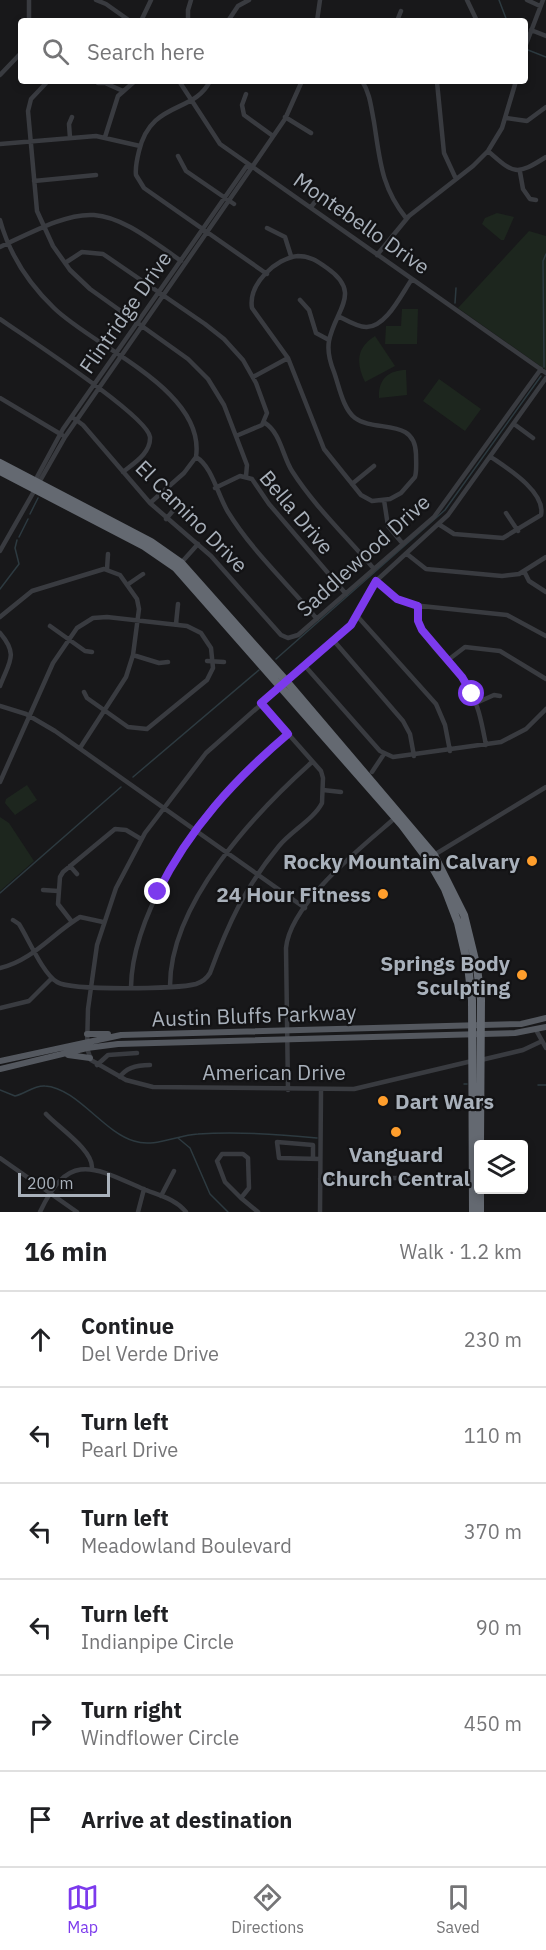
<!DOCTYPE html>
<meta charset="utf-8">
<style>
:root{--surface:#fff;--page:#f6f6f6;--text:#202124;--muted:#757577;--line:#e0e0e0;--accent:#7c3aed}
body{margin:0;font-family:"IBM Plex Sans",sans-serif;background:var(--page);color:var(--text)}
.controls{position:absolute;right:18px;bottom:18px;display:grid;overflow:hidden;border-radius:6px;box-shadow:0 3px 9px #0003}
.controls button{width:54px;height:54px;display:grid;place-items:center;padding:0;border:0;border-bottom:2px solid var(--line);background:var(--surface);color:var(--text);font:30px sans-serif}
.scale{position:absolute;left:18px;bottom:15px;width:92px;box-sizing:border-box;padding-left:6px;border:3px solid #a9b1bb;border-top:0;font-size:16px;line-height:21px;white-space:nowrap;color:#a9b1bb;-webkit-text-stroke:4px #131315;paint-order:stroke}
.stop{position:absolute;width:18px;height:18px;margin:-14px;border:4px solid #7c3aed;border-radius:50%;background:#fff}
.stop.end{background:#7c3aed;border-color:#fff;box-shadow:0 2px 6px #0008}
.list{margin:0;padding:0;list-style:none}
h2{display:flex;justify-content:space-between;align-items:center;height:78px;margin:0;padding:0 24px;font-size:26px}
h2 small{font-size:20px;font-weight:400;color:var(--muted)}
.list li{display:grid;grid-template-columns:39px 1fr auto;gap:18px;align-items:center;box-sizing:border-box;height:96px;padding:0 24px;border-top:2px solid var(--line)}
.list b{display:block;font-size:22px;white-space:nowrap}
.list p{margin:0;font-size:20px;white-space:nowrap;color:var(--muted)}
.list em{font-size:20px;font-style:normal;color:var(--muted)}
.icon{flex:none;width:33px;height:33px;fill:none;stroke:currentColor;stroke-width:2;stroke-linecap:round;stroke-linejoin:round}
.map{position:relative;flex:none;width:546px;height:1212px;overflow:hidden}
.search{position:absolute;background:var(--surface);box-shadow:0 3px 9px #0003;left:18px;right:18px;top:18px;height:66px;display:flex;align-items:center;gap:15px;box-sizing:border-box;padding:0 21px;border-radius:6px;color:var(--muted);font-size:22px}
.sheet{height:654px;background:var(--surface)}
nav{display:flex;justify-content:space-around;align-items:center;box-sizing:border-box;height:84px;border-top:2px solid var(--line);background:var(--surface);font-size:16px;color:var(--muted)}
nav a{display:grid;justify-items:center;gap:3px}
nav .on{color:var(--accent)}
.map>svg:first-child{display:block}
.green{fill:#1d261e}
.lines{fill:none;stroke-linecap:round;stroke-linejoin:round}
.stream{stroke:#2d3a40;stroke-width:1.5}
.minor{stroke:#393b40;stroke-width:4.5}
.major{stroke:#54585f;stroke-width:6}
.highway{stroke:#646971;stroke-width:8}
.route{stroke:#7c3aed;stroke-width:8}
.poi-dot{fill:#ff9e2c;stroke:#131315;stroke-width:2}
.labels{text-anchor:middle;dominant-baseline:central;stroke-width:4.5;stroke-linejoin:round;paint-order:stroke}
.street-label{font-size:21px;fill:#a9b1bb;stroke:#131315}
.poi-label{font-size:21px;font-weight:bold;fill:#a9b1bb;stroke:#131315;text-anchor:end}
</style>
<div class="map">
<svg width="546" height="1212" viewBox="0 0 546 1212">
<rect width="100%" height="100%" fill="#18181a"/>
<path class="green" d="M497 213 514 217 504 240H501L482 224 485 218Z
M529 231 546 236V370L458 308Z
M402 309H418L417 344H385L386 326H401Z
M375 336 395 366 365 382C356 363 356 348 375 336Z
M406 370 407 395 379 398C378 380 388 370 406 370Z
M439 379 481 409 465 431 423 401Z
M27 785 37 800 15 815 5 803 6 799Z
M0 817 9 823 34 861 0 891Z"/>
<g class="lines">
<path class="stream" d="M499 0 507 21
M528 50 546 57
M455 303 456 288
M544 367 543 261 546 254
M30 514 38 498
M19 537 28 519
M0 589 19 564 15 548 17 540
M276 659 445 510 541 376
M133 777 259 670
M0 893 121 787
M464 1084H467
M538 1085H546
M0 1090 15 1096C25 1094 34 1085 45 1086 77 1088 103 1132 134 1141 154 1148 177 1135 198 1134 238 1131 278 1134 317 1138
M178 1138 190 1148 210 1194 228 1212"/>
<path class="minor" d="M29 0V21
M96 0 106 4 130 21
M467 0 477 21
M527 0 540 6
M141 21 151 0
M188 21V10L191 0
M228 21 238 6 249 0
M317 21 320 0
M397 21 401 11
M531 30 546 36
M525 47 543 0
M0 75 21 53
M48 81 31 99 28 111 37 211 53 246 70 270 90 289 188 359 208 379 224 405 247 465 246 476
M179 81 220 144 546 373
M210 81C194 114 151 100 139 151 137 159 135 167 136 175L144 188 267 274
M362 81C370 93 371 107 374 122 380 160 381 187 406 218
M437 82 444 153 456 179
M98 83H105L123 91
M246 94 242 105 244 115 273 136
M285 117 311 133
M506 118 527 121 546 107
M105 137 118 96 135 81
M70 138 69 124 72 117
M0 144 96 136 140 146
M488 151C514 174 516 176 546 157
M178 156 186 171 234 204
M520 172 523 189 530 199 536 200
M34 181 96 175
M311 207 322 193
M0 220C9 253 29 284 54 308 95 348 206 390 196 457L184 473 150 503
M267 228 285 237 291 256
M0 247C92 203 98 201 181 261
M377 255 409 216 473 166 488 151 502 128 516 81
M298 256C310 256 317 261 327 268 363 293 335 310 329 341 327 352 330 362 334 372 339 386 343 409 355 418 375 433 415 417 416 454 416 462 417 470 415 477L401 493 390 499 372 501 361 495 324 449 288 358 252 308C248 284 276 258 298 256Z
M65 263 82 252 103 254 205 324 224 339 243 360 256 383 267 413 262 425 236 436
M300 300 309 310 316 333 329 340
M338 316C346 320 357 327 366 327 386 328 402 293 412 279
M0 319C24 336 148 416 150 437 151 453 134 463 123 472
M253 377 288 358
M0 398 62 435
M72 417 83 425 150 503 211 556 281 635 288 638 298 635 434 517 541 369
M265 423C280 432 283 457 292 471 315 507 347 537 374 569
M514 424 533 438
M196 457C212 466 218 496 228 512 252 551 288 584 317 619
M38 482 37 477 63 429 246 167 251 166
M352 484 374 466
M215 488 240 476 252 479 269 504 346 594
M384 500 388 526 403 544
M506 513 518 531
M166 519 177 506
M440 525 454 534 503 538 541 515C546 492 507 468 491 457
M0 551 65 437 250 170 285 119 302 81
M407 554 426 569 502 576 519 574 546 557
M181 563 198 544
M107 569 108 554
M524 571 529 581 546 592
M376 581 397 599 412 605 507 615 546 636
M127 585 143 574
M418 606C413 638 453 662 468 687 479 705 482 725 486 745
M0 617 32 591 104 569 120 575 137 599 139 609 133 655 126 677 80 748
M358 617 436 704 445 725 450 751
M176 624 178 604
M50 626 85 651 92 652
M0 633C19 655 9 662 0 686
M334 641 403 721 410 734 414 756
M133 655 159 663 168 662
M448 660 465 647 500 651 546 679
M207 661 224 662
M305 666 380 751 393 757 501 742 526 729 546 709
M476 703 494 695 500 696
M0 706 26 714 55 731 305 908
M372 772 384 754
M0 782 53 663 77 628 93 618 107 617 187 626 201 633 211 648 213 668 207 680 147 729 128 727 87 698 84 692
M323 790 341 792
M434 855 546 787
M70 866 77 874
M43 890 58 891
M13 920 19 924C28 938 43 974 57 982 71 991 178 989 196 984 202 982 207 978 210 973 228 924 245 887 279 846 291 831 314 819 322 803L323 778 321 771 261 703
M72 922 58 904 60 877 63 872 115 829 126 830 141 839
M0 968C32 961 53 933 80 917L103 922
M170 986C170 903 255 813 312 762
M131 987C132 919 190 827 236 780 252 763 270 749 288 734
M0 1008 29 1001 52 978
M536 1030 546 1048
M481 1060 523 1050 540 1042
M472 1061 354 1089 153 1087 126 1080 91 1060 87 1048 88 1009 97 945 116 888 145 833 206 753 351 625 376 581 448 515 546 378
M97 1065 108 1055 137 1053
M120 1077C126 1067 139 1065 150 1065
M288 1090 286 948C290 903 363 846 395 818
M46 1114C59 1128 93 1150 92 1168
M222 1154H243L248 1158 249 1188 241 1198 225 1182 217 1161Z
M0 1158 77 1212
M313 1159V1145L277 1142 279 1158 320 1159
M320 1179 473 1177
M161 1196 174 1171
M241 1198 258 1212
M40 1212C68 1152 92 1166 141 1188 157 1195 175 1198 186 1212
M138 1212 144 1189
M320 1212 321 1090"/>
<path class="major" d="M87 1034H108
M68 1055 90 1058
M0 1061 121 1035 521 1024 546 1018
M0 1069 87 1048 118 1044 515 1033 546 1027"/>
<path class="highway" d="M0 463 151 542 181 563 287 682 434 855 464 915 477 968 481 999 480 1144
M0 471 144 546 176 568 402 825 429 861 445 889 458 923 468 966 472 1000 473 1212
M480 1212V1190"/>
</g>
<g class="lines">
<path class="route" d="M158 892C189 829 235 779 288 734L261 703 351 625 376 581 397 599 418 606V621L422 630 462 677 472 694"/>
</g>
<g class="poi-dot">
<circle cx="532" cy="861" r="6"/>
<circle cx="383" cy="894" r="6"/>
<circle cx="522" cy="975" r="6"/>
<circle cx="383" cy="1101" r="6"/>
<circle cx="396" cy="1132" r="6"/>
</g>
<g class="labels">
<g class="street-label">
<text transform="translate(362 223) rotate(35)">Montebello Drive</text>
<text transform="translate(125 312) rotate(-55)">Flintridge Drive</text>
<text transform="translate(297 512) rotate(50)">Bella Drive</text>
<text transform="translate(192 516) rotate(45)">El Camino Drive</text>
<text transform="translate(363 555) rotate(-42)">Saddlewood Drive</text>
<text transform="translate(254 1015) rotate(-2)">Austin Bluffs Parkway</text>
<text x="274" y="1072">American Drive</text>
</g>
<g class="poi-label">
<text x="520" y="861">Rocky Mountain Calvary</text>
<text x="371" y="894">24 Hour Fitness</text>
<text x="510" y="963">Springs Body<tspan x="510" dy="24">Sculpting</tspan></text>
<text x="395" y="1101" text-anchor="start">Dart Wars</text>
<text x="396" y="1154" text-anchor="middle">Vanguard<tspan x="396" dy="24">Church Central</tspan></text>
</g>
</g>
</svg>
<div class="controls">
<button><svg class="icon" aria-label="layers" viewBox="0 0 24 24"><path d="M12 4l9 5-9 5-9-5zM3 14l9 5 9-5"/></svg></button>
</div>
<div class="scale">200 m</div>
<div class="stop" style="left:472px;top:694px"></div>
<div class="stop end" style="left:158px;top:892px"></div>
<div class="search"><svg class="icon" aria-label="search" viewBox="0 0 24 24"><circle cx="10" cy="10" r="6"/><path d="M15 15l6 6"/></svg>Search here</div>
</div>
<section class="sheet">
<h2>16 min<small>Walk · 1.2 km</small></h2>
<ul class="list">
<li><svg class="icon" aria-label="ahead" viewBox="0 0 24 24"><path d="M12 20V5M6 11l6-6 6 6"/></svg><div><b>Continue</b><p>Del Verde Drive</p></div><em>230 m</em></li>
<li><svg class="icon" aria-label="left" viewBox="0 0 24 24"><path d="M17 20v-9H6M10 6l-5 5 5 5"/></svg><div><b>Turn left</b><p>Pearl Drive</p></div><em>110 m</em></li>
<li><svg class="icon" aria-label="left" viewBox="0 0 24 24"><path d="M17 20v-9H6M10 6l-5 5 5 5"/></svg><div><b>Turn left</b><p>Meadowland Boulevard</p></div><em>370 m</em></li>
<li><svg class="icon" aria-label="left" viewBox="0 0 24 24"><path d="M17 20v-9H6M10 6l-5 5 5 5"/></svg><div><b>Turn left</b><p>Indianpipe Circle</p></div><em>90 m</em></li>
<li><svg class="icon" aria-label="right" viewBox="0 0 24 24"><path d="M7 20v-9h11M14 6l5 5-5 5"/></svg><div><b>Turn right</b><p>Windflower Circle</p></div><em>450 m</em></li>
<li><svg class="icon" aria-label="arrive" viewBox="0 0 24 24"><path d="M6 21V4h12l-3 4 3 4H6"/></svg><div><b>Arrive at destination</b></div></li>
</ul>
</section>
<nav>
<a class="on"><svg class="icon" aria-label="map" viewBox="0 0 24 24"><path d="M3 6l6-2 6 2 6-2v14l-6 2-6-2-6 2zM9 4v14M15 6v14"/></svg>Map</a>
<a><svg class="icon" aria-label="directions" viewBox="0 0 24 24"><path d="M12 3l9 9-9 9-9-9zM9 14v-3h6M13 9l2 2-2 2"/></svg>Directions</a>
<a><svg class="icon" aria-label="saved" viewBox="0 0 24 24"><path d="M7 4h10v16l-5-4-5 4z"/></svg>Saved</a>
</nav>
